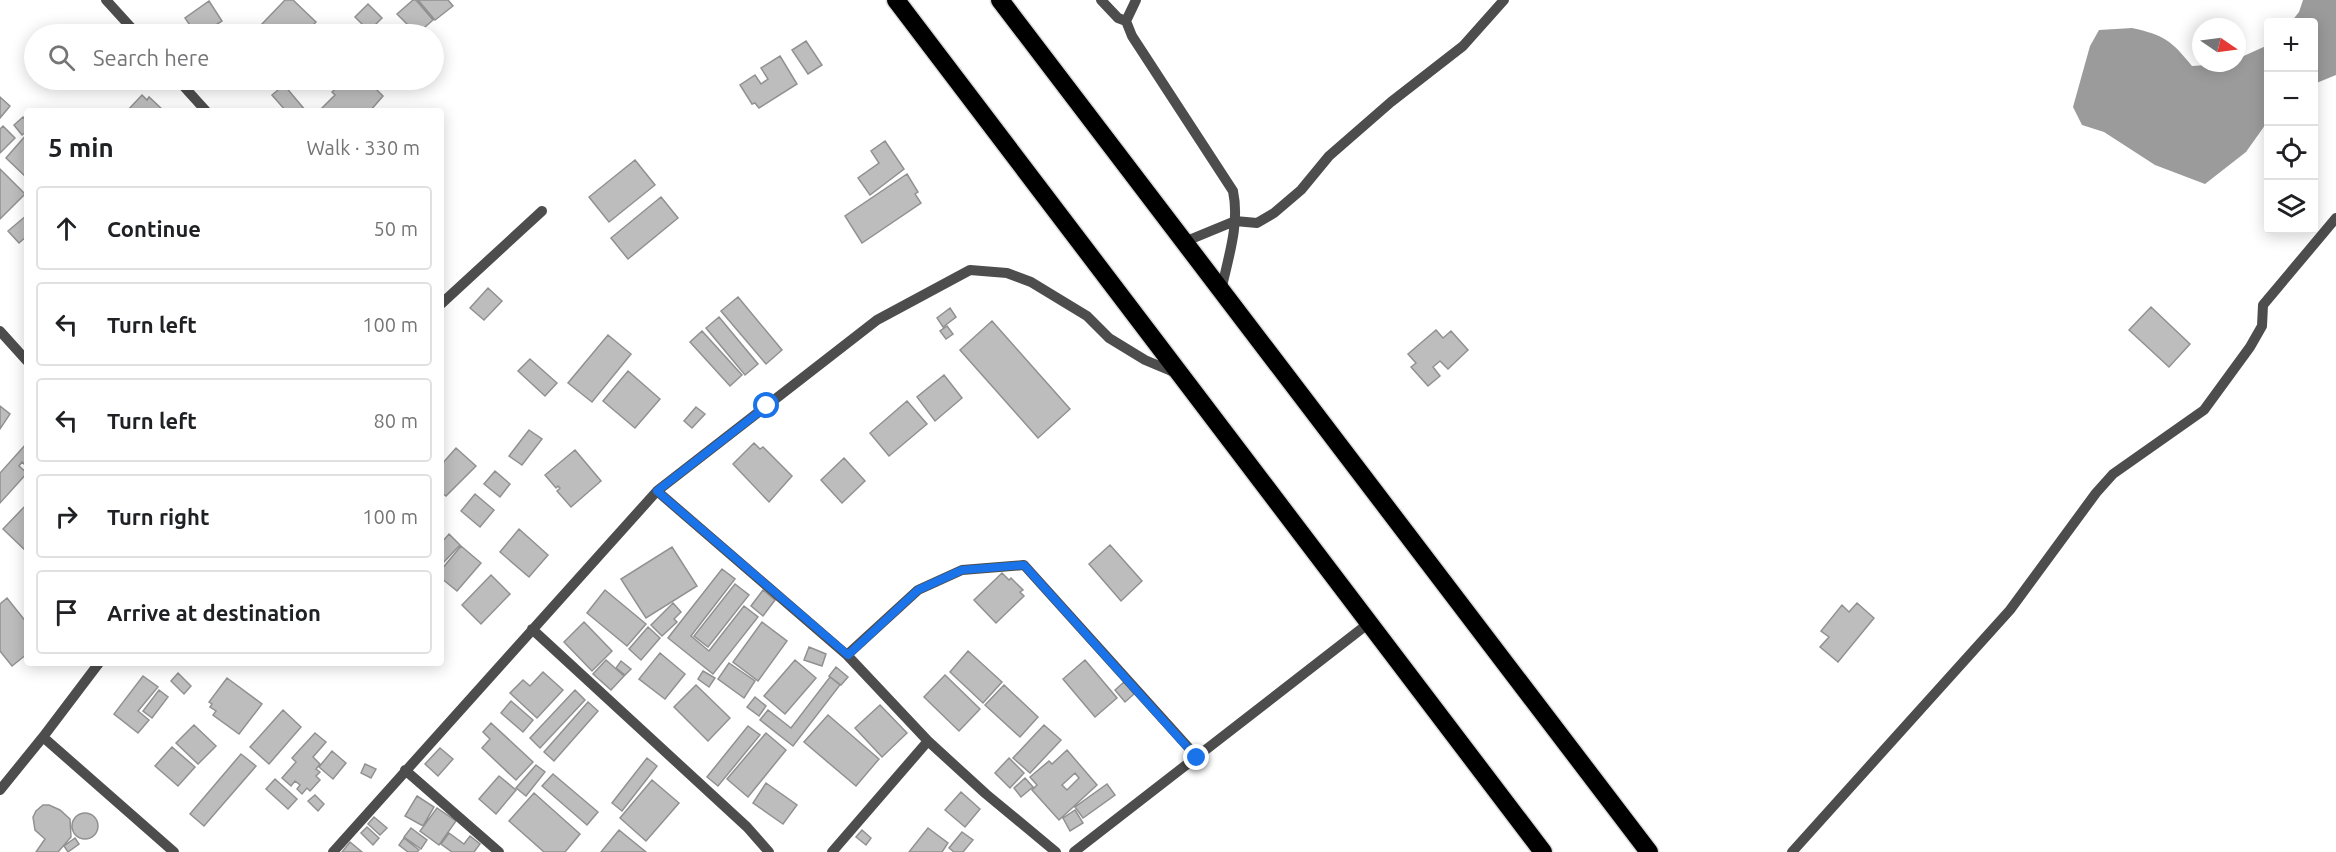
<!DOCTYPE html>
<meta charset="utf-8">
<style>
:root{--surface:#fff;--page:#f6f6f6;--text:#202124;--muted:#757577;--line:#e0e0e0}
body{margin:0;font-family:Ubuntu,sans-serif;background:var(--page);color:var(--text)}
.controls{position:absolute;right:18px;top:18px;display:grid;overflow:hidden;border-radius:6px;box-shadow:0 3px 15px #0003}
.controls button{width:54px;height:54px;display:grid;place-items:center;padding:0;border:0;border-bottom:2px solid var(--line);background:var(--surface);color:var(--text);font:30px sans-serif}
.compass{position:absolute;left:2192px;top:18px;width:54px;height:54px;border-radius:50%;background:var(--surface);box-shadow:0 3px 15px #0003;rotate:103deg}
.stop{position:absolute;width:18px;height:18px;margin:-14px;border:4px solid #1a73e8;border-radius:50%;background:#fff}
.stop.end{background:#1a73e8;border-color:#fff;box-shadow:0 2px 6px #0008}
.list{margin:0;padding:0;list-style:none}
h2{display:flex;justify-content:space-between;align-items:center;height:78px;margin:0;padding:0 24px;font-size:26px}
h2 small{font-size:20px;font-weight:400;color:var(--muted)}
.list li{display:grid;grid-template-columns:39px 1fr auto;gap:18px;align-items:center;box-sizing:border-box;height:84px;margin:0 12px 12px;padding:0 12px;border:2px solid var(--line);border-radius:6px}
.list b{display:block;font-size:22px;white-space:nowrap}
.list em{font-size:20px;font-style:normal;color:var(--muted)}
.icon{flex:none;width:33px;height:33px;fill:none;stroke:currentColor;stroke-width:2;stroke-linecap:round;stroke-linejoin:round}
.map{position:relative;flex:none;width:2336px;height:852px;overflow:hidden}
.search{position:absolute;background:var(--surface);box-shadow:0 3px 15px #0003;left:24px;top:24px;width:420px;height:66px;display:flex;align-items:center;gap:15px;box-sizing:border-box;padding:0 21px;border-radius:33px;color:var(--muted);font-size:22px}
.panel{position:absolute;background:var(--surface);box-shadow:0 3px 15px #0003;left:24px;top:108px;width:420px;height:558px;border-radius:6px}
.map>svg:first-child{display:block}
.water{fill:#9b9b9b}
.building{fill:#bdbdbd;stroke:#919191;stroke-width:1.5;fill-rule:evenodd}
.lines{fill:none;stroke-linecap:round;stroke-linejoin:round}
.highway-casing{stroke:#dbdbdb;stroke-width:21}
.minor{stroke:#4d4d4d;stroke-width:10}
.highway{stroke:#000;stroke-width:18}
.route{stroke:#1a73e8;stroke-width:8}
</style>
<div class="map">
<svg width="2336" height="852" viewBox="0 0 2336 852">
<rect width="100%" height="100%" fill="#fff"/>
<path class="water" d="M2303 0H2336V75L2314 84V22H2291L2299 12Z
M2132 28C2164 35 2171 40 2192 66L2237 63V59L2268 45V121L2246 152 2205 184 2155 165 2104 132 2082 125 2073 107 2090 46 2099 30Z"/>
<path class="building" d="M285 0H293L316 22 304 34H265L269 30 262 24Z
M413 0H416L433 20 417 34 397 14Z
M418 0H448L453 6 435 20Z
M209 1 222 21 202 34H196L185 18Z
M368 4 382 18 369 31 355 17Z
M806 41 822 65 808 74 792 50Z
M780 56 797 84 759 108 755 103 752 104 740 85 755 75 761 84 768 79 761 68Z
M346 80H355L364 89 370 83 383 96 370 111H319L335 95 332 92Z
M284 85 306 111H286L272 95Z
M142 95 147 100 149 97 164 111H127Z
M0 97 10 106 0 118Z
M23 117 27 122V131L22 135 14 125Z
M3 126 15 138 0 153V129Z
M27 134V178L6 158Z
M885 141 904 169 870 195 858 178 879 163 871 151Z
M635 160 655 185 609 222 589 197Z
M0 169 25 194 0 219Z
M907 174 918 192 915 194 921 203 862 243 845 216Z
M661 197 678 218 628 259 611 238Z
M27 215V236L19 243 8 231Z
M488 288 502 301 484 320 470 308Z
M738 297 782 350 766 364 721 311Z
M2151 307 2190 344 2169 367 2129 330Z
M950 308 956 317 943 327 937 318Z
M719 317 758 364 745 375 706 328Z
M992 321 1070 409 1038 438 960 350Z
M947 326 953 334 946 339 940 331Z
M1436 330 1443 338 1451 331 1468 350 1448 369 1440 361 1433 367 1440 376 1428 386 1411 367 1416 363 1408 354Z
M702 331 742 375 730 386 690 342Z
M608 335 631 354 592 402 568 383Z
M530 359 557 383 545 396 518 371Z
M628 371 660 399 635 428 603 401Z
M944 375 962 398 935 421 917 397Z
M907 401 927 424 889 456 870 433Z
M0 406 10 414 0 429Z
M696 407 705 414 692 428 684 421Z
M529 430 542 439 522 465 509 456Z
M27 443V467L22 462 19 466 27 473 0 503V473Z
M754 443 760 449 763 447 792 476 769 502 733 464Z
M456 448 476 466 446 496 441 492V465Z
M575 450 601 481 571 507 557 491 560 488 558 486 556 488 545 475Z
M844 458 865 481 842 503 821 480Z
M495 471 510 484 500 497 484 484Z
M475 494 494 510 480 527 461 511Z
M27 504V552L3 529Z
M519 529 548 555 529 577 500 552Z
M449 534 460 545 441 565V543Z
M1110 545 1142 581 1121 601 1089 564Z
M461 546 481 563 457 591 441 578V570Z
M672 547 697 586 646 618 621 579Z
M722 569 735 579 691 636 709 651 744 606 758 617 713 674 668 638Z
M1002 573 1009 580 1011 578 1023 590 1020 592 1024 596 996 623 974 600Z
M491 575 510 594 481 624 462 605Z
M735 584 749 595 708 647 694 636Z
M605 590 646 624 627 646 587 613Z
M763 590 775 600 763 616 751 606Z
M7 598 27 623V654L12 666 0 651V604Z
M673 603 681 612 674 619 677 622 662 636 651 625Z
M1857 603 1874 618 1838 662 1820 647 1829 637 1821 631 1842 605 1849 612Z
M584 622 612 651 592 671 564 642Z
M762 622 787 641 758 681 733 662Z
M648 627 660 638 641 660 629 649Z
M809 647 826 654 822 666 804 660Z
M968 651 1002 682 983 703 950 672Z
M660 653 685 674 665 699 639 679Z
M606 660 624 676 611 690 593 674Z
M795 660 816 678 785 714 764 696Z
M1085 660 1117 698 1095 717 1063 679Z
M621 661 631 669 625 675 616 668Z
M729 663 755 681 744 698 718 679Z
M836 667 848 677 841 685 829 676Z
M703 671 715 678 709 687 698 679Z
M543 672 563 690 537 718 510 693 523 680 530 686Z
M178 673 191 686 184 694 171 681Z
M945 675 980 709 959 731 924 697Z
M143 676 158 687 138 711 149 720 138 733 114 714Z
M830 677 840 685 793 746 760 720 768 710 791 728Z
M227 678 262 704 239 734 213 715 216 711 210 707 212 704 209 702Z
M1124 682 1134 694 1125 702 1115 690Z
M696 685 730 718 708 741 674 707Z
M1004 685 1038 717 1020 737 985 705Z
M159 690 168 697 152 718 143 711Z
M575 690 585 700 540 748 530 738Z
M755 697 766 706 759 716 747 707Z
M511 701 533 720 523 732 501 713Z
M588 702 598 711 554 761 544 752Z
M880 705 907 733 882 757 855 728Z
M283 710 301 727 269 764 250 747Z
M828 715 879 759 856 786 804 742Z
M491 723 533 762 516 780 482 748 490 739 483 732Z
M194 725 216 746 198 764 176 743Z
M1044 725 1061 740 1030 773 1013 758Z
M748 726 760 735 718 786 707 777Z
M315 733 326 742 313 757 320 764 316 769 320 772 316 776 320 780 310 791 307 788 302 794 297 789 300 785 295 781 291 786 282 778 296 762 292 758Z
M766 733 786 750 748 797 727 779Z
M172 747 195 767 178 786 155 766Z
M440 748 453 759 438 776 425 764Z
M1067 750 1097 785 1059 820 1032 790 1037 785 1030 777 1049 761 1052 764ZM1075 773 1079 778 1067 790 1062 785Z
M332 751 346 763 333 779 319 767Z
M241 754 256 766 204 826 190 814Z
M647 758 657 766 622 811 612 803Z
M1009 758 1024 773 1010 788 995 773Z
M365 764 376 769 371 778 361 773Z
M536 765 545 772 526 796 516 788Z
M553 774 598 812 587 825 542 786Z
M499 776 516 790 496 814 479 799Z
M1025 778 1033 787 1021 797 1014 788Z
M275 779 297 799 288 809 266 789Z
M652 780 679 803 646 841 620 818Z
M766 783 797 805 783 824 753 803Z
M1107 784 1115 795 1083 818 1075 807Z
M961 792 980 809 965 827 945 810Z
M534 793 580 834 565 852H544L509 821Z
M315 795 324 804 318 811 308 801Z
M417 796 434 807 423 826 405 816Z
M43 805H49L60 810 70 819 71 837 58 852H36L45 839 35 830 33 817 36 811Z
M437 808 456 821 439 845 420 831Z
M1075 810 1083 823 1070 831 1063 818Z
M72 826a13 13 0 1 1 26 0a13 13 0 1 1-26 0Z
M374 817 387 828 380 835 368 824Z
M367 827 379 838 373 845 361 833Z
M411 828 427 840 421 849 404 837Z
M928 828 948 843 942 852H909Z
M619 830 646 852H601Z
M862 830 871 838 866 845 856 837Z
M962 832 973 840 963 852H954L949 848Z
M449 833 464 844 470 836 480 844 474 852H452L441 844Z
M75 838 79 844 68 852 64 846Z
M404 838 419 850 417 852H408L399 845Z
M350 842 362 852H342Z"/>
<g class="lines">
<defs>
<path id="highway" d="M896 0 1543 852
M1000 0 1649 852"/>
</defs>
<use href="#highway" class="highway-casing"/>
<path class="minor" d="M106 0 137 34
M1101 0 1118 18 1126 21
M1136 0 1126 21 1132 36 1233 191C1240 224 1228 258 1221 291
M178 80 206 111
M1184 242 1235 221 1257 223 1274 213 1301 190 1329 156 1391 102 1463 46 1504 0
M441 304 542 211
M0 331 27 361
M657 491 847 655 928 741 986 794 1056 852
M532 629 747 827 769 852
M847 655 918 590 962 570 1024 565 1197 757
M43 737 174 852
M405 770 499 852
M0 790 43 737 99 663
M333 852 657 491 877 320 970 270 1007 273 1031 282 1087 316 1109 338 1145 360 1176 373
M832 852 928 741
M1074 852 1369 623
M1792 852 2010 610 2096 493 2113 474 2204 410 2250 347 2262 326 2263 305 2336 218"/>
<use href="#highway" class="highway"/>
</g>
<g class="lines">
<path class="route" d="M767 406 657 491 848 655 918 590 962 570 1024 565 1197 758"/>
</g>
</svg>
<div class="controls">
<button>+</button>
<button>−</button>
<button><svg class="icon" aria-label="locate" viewBox="0 0 24 24"><circle cx="12" cy="12" r="6"/><path d="M12 2v4M12 18v4M2 12h4M18 12h4"/></svg></button>
<button><svg class="icon" aria-label="layers" viewBox="0 0 24 24"><path d="M12 4l9 5-9 5-9-5zM3 14l9 5 9-5"/></svg></button>
</div>
<svg class="compass" viewBox="-18 -18 36 36"><path d="M0-13l5 13h-10z" fill="#e53935"/><path d="M0 13l5-13h-10z" fill="#757577"/></svg>
<div class="stop" style="left:767px;top:406px"></div>
<div class="stop end" style="left:1197px;top:758px"></div>
<div class="search"><svg class="icon" aria-label="search" viewBox="0 0 24 24"><circle cx="10" cy="10" r="6"/><path d="M15 15l6 6"/></svg>Search here</div>
<section class="panel">
<h2>5 min<small>Walk · 330 m</small></h2>
<ul class="list">
<li><svg class="icon" aria-label="ahead" viewBox="0 0 24 24"><path d="M12 20V5M6 11l6-6 6 6"/></svg><div><b>Continue</b></div><em>50 m</em></li>
<li><svg class="icon" aria-label="left" viewBox="0 0 24 24"><path d="M17 20v-9H6M10 6l-5 5 5 5"/></svg><div><b>Turn left</b></div><em>100 m</em></li>
<li><svg class="icon" aria-label="left" viewBox="0 0 24 24"><path d="M17 20v-9H6M10 6l-5 5 5 5"/></svg><div><b>Turn left</b></div><em>80 m</em></li>
<li><svg class="icon" aria-label="right" viewBox="0 0 24 24"><path d="M7 20v-9h11M14 6l5 5-5 5"/></svg><div><b>Turn right</b></div><em>100 m</em></li>
<li><svg class="icon" aria-label="arrive" viewBox="0 0 24 24"><path d="M6 21V4h12l-3 4 3 4H6"/></svg><div><b>Arrive at destination</b></div></li>
</ul>
</section>
</div>
